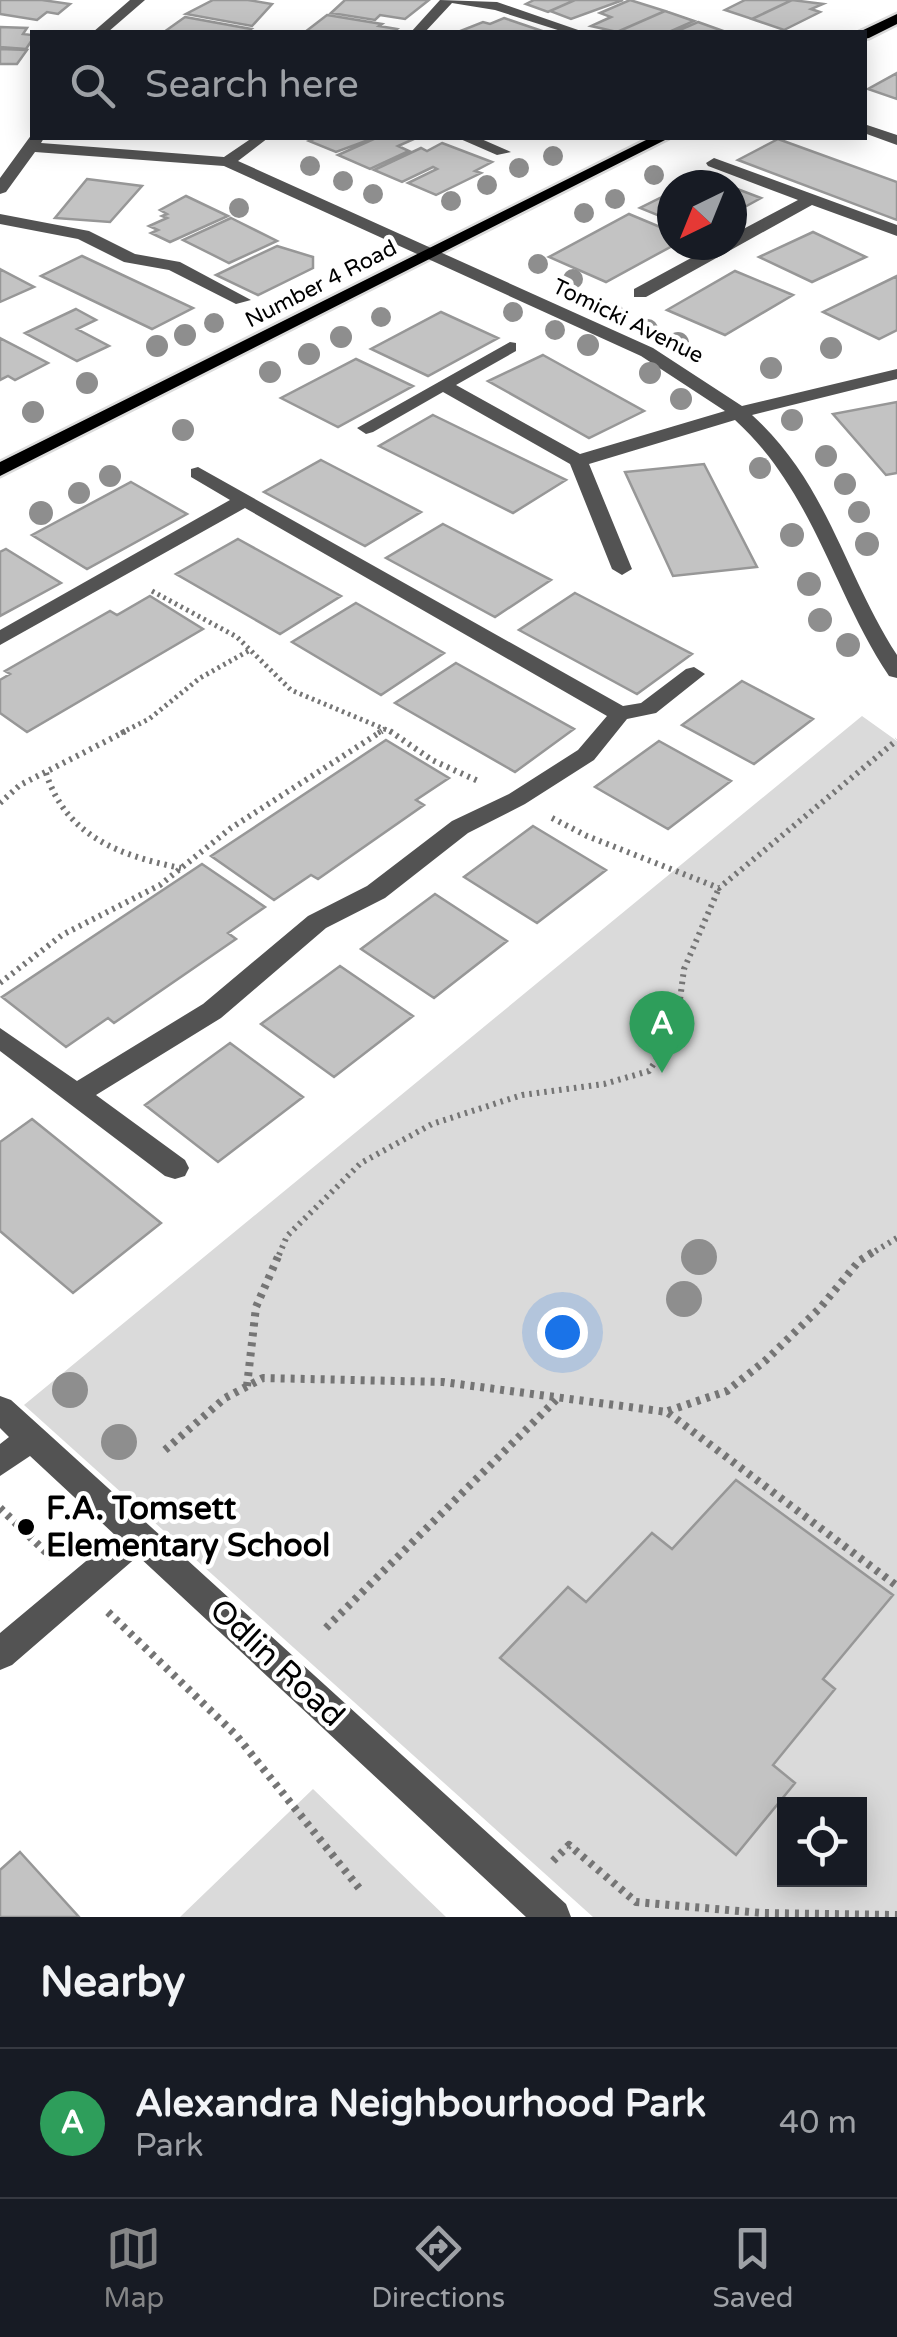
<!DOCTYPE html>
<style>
:root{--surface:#171b24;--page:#20242c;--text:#f1f3f6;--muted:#9ea1a6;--line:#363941;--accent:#858687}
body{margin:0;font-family:"Varela Round",sans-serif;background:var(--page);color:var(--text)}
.controls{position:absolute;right:30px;bottom:30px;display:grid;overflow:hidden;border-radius:0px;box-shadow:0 5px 25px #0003}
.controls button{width:90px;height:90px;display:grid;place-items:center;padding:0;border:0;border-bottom:2px solid var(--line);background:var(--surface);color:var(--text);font:50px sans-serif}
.compass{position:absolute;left:657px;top:170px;width:90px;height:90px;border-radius:50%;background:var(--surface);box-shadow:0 5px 25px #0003;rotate:223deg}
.you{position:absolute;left:562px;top:1332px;width:35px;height:35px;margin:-25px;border:8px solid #fff;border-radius:50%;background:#1a73e8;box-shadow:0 0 0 15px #1a73e833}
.badge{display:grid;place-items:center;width:65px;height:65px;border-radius:50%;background:var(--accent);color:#fff;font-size:32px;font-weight:700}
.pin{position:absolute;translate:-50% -82px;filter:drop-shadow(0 2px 5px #0008)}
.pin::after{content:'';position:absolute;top:52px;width:35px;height:30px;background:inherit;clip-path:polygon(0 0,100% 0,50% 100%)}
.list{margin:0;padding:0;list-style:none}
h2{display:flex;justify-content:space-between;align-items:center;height:130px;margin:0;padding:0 40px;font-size:42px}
h2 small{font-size:32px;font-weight:400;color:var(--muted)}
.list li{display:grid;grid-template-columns:65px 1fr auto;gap:30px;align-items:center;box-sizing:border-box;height:150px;padding:0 40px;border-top:2px solid var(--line)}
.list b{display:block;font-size:38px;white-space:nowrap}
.list p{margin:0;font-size:32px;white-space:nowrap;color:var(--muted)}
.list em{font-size:32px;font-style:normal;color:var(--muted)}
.icon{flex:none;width:55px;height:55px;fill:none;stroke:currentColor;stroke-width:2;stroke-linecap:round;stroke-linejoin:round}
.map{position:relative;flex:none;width:897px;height:1917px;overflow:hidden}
.search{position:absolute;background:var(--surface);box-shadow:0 5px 25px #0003;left:30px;right:30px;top:30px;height:110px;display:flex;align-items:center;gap:25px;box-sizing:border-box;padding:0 35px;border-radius:0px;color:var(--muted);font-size:38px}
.sheet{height:280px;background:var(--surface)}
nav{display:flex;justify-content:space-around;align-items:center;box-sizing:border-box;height:140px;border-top:2px solid var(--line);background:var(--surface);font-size:28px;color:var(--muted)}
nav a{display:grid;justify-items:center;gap:5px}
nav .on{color:var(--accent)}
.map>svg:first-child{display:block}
.green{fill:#dadada;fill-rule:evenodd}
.building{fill:#c3c3c3;stroke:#979797;stroke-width:2.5}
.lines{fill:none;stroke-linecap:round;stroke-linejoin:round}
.major-casing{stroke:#dbdbdb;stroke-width:5}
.path-far2{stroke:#757575;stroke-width:5;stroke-dasharray:2.5 4;stroke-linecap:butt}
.path-far1{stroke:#757575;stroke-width:6;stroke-dasharray:2.5 5;stroke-linecap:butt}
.path{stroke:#757575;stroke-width:8;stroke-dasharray:4 6;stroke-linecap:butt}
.minor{fill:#535353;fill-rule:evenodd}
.major{fill:#000;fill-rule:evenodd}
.tree{fill:#8e8e8e}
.poi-dot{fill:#000;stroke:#fff;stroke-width:4}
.labels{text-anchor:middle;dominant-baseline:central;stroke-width:9;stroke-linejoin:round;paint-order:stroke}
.far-street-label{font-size:22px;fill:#000;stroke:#fff}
.near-poi-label{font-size:32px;font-weight:bold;fill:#000;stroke:#fff;text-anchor:start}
.near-street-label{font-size:32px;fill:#000;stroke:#fff}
</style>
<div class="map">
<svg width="897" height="1917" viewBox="0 0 897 1917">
<rect width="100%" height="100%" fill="#fff"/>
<path class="green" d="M862 716 897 741V1917H593L24 1405ZM784 1804H860V1880H784Z
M313 1789 446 1917H180Z"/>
<path class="building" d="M0 0H42L70 4 58 14 47 12 37 20 0 14Z
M213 0H248L272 4 252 26 186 14Z
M345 0H429L405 19 380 15 375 20 331 13Z
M534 0H575L548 12 526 4Z
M575 0H623L571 19 550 11Z
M630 0 665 11 617 32 591 26 611 17 600 13Z
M745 0H792L752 19 725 10Z
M792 0 823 4 811 9 820 12 784 30 752 19Z
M665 11 694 21 669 32H617Z
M327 15 382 24 379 26 397 29 393 32H305Z
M185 17 251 29 246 32H164Z
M504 18 545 32H458L483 22 490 24Z
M698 22 726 32H675Z
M0 27 27 28 23 34 32 35V40L26 49 0 47Z
M0 49 27 50 17 64H0Z
M897 73V99L868 89Z
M316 138H374L336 152 309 141Z
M376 138H416L398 146 409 151 370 169 338 155Z
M778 139 897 182V220L738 160Z
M442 143 492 162 475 171 481 173 436 195 408 183 437 169 433 167 402 182 374 170 421 148 427 151Z
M87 179 142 186 110 222 55 218Z
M732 187 761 198 732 214Z
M672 192V221L640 208Z
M186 196 228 216 170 242 151 233 158 230 149 226 167 218 162 216 167 214 160 210Z
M629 214 672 232 674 245 606 282 549 257Z
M231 218 277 241 229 263 183 240Z
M813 232 866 257 812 282 759 257Z
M277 246 313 257V268L258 295 216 275Z
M82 256 193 308 152 329 41 276Z
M0 269 34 287 0 302Z
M735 271 793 295 725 335 667 310Z
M897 276V330L879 339 823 312Z
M76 309 96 320 77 329 109 346 77 361 25 333Z
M441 312 498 338 428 376 371 349Z
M0 338 48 363 15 380 8 376 0 380Z
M543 355 644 411 589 438 488 381Z
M356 359 413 386 338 427 281 398Z
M897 402V473L886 475 833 414Z
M433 415 566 480 513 513 379 446Z
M321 460 421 512 365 546 264 492Z
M704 464 757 567 673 576 625 472Z
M131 482 187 514 87 569 32 535Z
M443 524 551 580 495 617 386 558Z
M238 539 341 596 280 634 176 574Z
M6 549 61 583 0 616V552Z
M575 593 692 654 637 694 519 630Z
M150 596 203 629 27 732 0 713V680L10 674 5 671 110 611 117 615Z
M356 603 444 653 381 695 292 642Z
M456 663 574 729 515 772 395 703Z
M742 681 813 719 754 764 682 725Z
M386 740 449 778 416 800 424 805 318 879 311 875 274 900 211 856Z
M659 741 731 781 668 829 595 787Z
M533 826 606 870 537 923 464 877Z
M202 864 265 907 228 933 236 939 114 1023 108 1018 66 1047 2 997Z
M435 894 507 941 434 998 361 949Z
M340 966 413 1016 334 1077 261 1024Z
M230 1043 303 1097 218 1162 145 1105Z
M32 1119 161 1223 73 1293 0 1231V1142Z
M736 1480 893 1595 823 1679 835 1689 773 1765 795 1783 736 1855 500 1658 568 1587 586 1602 652 1533 672 1549Z
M20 1852 79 1917H0V1870Z"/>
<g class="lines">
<defs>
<path id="major" d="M897 14V24L869 38 864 39V32H859Z
M650 138H669L0 476V462Z"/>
</defs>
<use href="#major" class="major-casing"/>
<path class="path-far2" d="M152 591 237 637 291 690 394 733
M121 733 149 719 200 678 250 650
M378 733 385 729"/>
<path class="path-far1" d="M390 731 432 760 478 781
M46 773C66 836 120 856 181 868
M0 803 20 785 126 731
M552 818 587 836 719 888 897 740
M0 983 62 935 160 885 231 828 382 731
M279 1255 287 1236 361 1163 432 1124 522 1095 604 1084 649 1071 676 1030 684 969 719 888
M869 1255 897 1238"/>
<path class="path" d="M247 1386 256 1307 280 1252
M668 1411 727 1391 766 1360 820 1308 859 1261 873 1252
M165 1450 225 1398 263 1378 443 1382 667 1412 897 1586
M0 1508 52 1558
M108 1612 236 1735 359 1888
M326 1628 556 1400
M553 1861 569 1845 636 1902 762 1913 897 1915"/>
<path class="minor" d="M130 0H145L108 32H93Z
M440 0 497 2 584 32H564L495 10 452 3 425 32H411Z
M864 124 897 135V145L864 133Z
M32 134 44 138 41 143 224 157 252 138H268L238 161 653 348 742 406 897 369V379L752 415C828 484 844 573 897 655V678L889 676C832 590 814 492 735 420L589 464 632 569 622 575 612 569 570 464 443 392 373 432 366 434 357 428 510 342 516 343V351L456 385 580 454 725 411 641 356 224 166 35 152 6 192 0 194V178Z
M458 138H479L511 152 497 155Z
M714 158 897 225V236L812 205 646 297H634V289L715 245H732V235L798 200 708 166 706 163Z
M0 214 89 231 135 254 180 262 251 300 236 304 169 270 124 262 78 239 0 224Z
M198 467 623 706 641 703 686 669 694 667 705 674 656 713 627 719 594 760 525 804 468 833 385 898 326 928 221 1018 96 1095 185 1160 189 1168 185 1176 175 1179 165 1176 0 1051V1028L77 1081 203 1004 308 916 367 886 452 821 509 794 578 750 607 716 245 508 0 645V630L230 500 191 477V469Z
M0 1396 11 1400 42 1428 566 1904 571 1917H526L138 1556 12 1665 0 1670V1633L116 1536 30 1456 0 1476V1444L9 1437 0 1428Z"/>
<use href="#major" class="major"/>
</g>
<g class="tree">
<circle cx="553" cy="156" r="10"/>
<circle cx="310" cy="166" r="10"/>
<circle cx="519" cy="168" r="10"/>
<circle cx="654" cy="175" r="10"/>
<circle cx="343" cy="181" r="10"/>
<circle cx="487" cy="185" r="10"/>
<circle cx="373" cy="194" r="10"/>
<circle cx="615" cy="199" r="10"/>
<circle cx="451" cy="201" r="10"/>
<circle cx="239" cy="208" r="10"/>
<circle cx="584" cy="213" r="10"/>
<circle cx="538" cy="264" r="10"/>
<circle cx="573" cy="279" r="10"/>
<circle cx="513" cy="312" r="10"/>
<circle cx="614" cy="313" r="10"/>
<circle cx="381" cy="317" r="10"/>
<circle cx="214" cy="323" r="10"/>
<circle cx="648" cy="329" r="10"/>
<circle cx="555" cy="330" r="10"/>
<circle cx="185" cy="335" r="11"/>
<circle cx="341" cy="337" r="11"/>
<circle cx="678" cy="343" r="11"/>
<circle cx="588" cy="345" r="11"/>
<circle cx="157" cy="346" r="11"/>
<circle cx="831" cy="348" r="11"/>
<circle cx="309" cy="354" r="11"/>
<circle cx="771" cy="368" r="11"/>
<circle cx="270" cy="372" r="11"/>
<circle cx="650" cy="373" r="11"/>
<circle cx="87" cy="383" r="11"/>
<circle cx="681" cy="399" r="11"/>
<circle cx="33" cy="412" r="11"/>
<circle cx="792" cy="420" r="11"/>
<circle cx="183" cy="430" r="11"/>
<circle cx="826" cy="456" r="11"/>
<circle cx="760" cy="468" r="11"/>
<circle cx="110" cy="476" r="11"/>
<circle cx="845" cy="484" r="11"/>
<circle cx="79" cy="493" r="11"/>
<circle cx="41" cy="513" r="12"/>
<circle cx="859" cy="512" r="11"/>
<circle cx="792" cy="535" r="12"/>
<circle cx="867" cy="544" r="12"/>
<circle cx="809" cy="584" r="12"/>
<circle cx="820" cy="620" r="12"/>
<circle cx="848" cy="645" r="12"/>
<circle cx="699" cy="1257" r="18"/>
<circle cx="684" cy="1299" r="18"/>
<circle cx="70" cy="1390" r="18"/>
<circle cx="119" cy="1442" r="18"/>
</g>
<circle class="poi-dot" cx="26" cy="1527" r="10"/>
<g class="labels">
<g class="far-street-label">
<text transform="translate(321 284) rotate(-27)">Number 4 Road</text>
<text transform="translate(628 321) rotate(26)">Tomicki Avenue</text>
</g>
<g class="near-poi-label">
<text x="46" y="1509">F.A. Tomsett<tspan x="46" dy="37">Elementary School</tspan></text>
</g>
<g class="near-street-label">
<text transform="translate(277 1663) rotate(43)">Odlin Road</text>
</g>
</g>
</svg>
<div class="controls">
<button><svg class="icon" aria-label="locate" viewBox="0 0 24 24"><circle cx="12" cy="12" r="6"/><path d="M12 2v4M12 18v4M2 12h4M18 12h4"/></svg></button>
</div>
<svg class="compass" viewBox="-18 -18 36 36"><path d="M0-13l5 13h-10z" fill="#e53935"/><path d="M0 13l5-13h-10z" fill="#9ea1a6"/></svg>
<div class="you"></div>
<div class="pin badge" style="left:662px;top:1073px;background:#2e9e5b">A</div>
<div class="search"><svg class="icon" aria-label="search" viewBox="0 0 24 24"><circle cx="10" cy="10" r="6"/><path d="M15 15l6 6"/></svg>Search here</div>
</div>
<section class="sheet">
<h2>Nearby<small></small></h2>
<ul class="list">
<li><span class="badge" style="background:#2e9e5b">A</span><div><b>Alexandra Neighbourhood Park</b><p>Park</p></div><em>40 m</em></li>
</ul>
</section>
<nav>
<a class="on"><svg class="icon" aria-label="map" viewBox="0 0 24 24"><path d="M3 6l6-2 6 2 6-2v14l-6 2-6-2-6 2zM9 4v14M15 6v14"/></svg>Map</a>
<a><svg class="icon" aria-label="directions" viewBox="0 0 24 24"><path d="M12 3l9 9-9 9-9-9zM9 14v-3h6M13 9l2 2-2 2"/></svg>Directions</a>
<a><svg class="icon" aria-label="saved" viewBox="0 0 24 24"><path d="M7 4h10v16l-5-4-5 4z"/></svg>Saved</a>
</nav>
